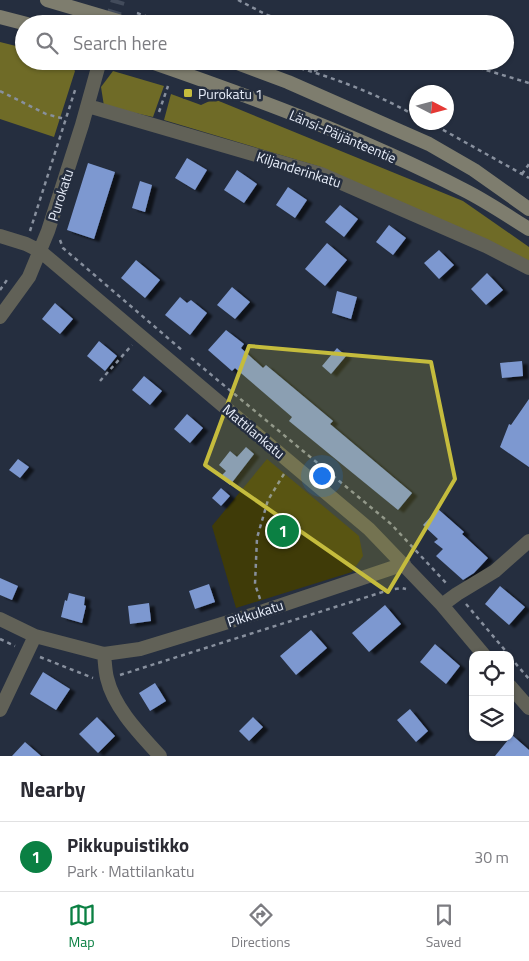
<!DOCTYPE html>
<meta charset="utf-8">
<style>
:root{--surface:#fff;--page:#f7f7f7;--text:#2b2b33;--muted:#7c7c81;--line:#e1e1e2;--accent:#0b8043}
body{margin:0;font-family:"Titillium Web",sans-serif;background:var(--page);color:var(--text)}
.controls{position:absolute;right:15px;bottom:15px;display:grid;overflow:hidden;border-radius:10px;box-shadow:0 1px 4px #0004}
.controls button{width:45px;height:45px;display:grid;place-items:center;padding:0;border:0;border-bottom:1px solid var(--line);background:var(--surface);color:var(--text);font:25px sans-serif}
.compass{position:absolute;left:409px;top:85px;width:45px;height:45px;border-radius:50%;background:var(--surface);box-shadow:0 1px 4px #0004;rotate:96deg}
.you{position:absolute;left:321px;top:475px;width:18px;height:18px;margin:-12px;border:4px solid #fff;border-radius:50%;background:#1a73e8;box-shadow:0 0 0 8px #1a73e833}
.badge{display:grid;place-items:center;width:32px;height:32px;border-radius:50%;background:var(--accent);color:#fff;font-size:16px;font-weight:700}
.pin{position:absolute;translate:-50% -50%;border:2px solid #fff;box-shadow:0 1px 5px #0006}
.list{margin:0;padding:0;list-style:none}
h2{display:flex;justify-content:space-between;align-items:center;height:65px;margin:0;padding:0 20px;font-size:21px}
h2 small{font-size:16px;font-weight:400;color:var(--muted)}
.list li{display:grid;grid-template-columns:32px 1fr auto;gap:15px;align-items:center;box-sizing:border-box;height:70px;padding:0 20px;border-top:1px solid var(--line)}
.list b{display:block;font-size:19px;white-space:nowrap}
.list p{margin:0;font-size:16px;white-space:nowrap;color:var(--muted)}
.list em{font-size:16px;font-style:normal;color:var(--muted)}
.icon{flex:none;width:28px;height:28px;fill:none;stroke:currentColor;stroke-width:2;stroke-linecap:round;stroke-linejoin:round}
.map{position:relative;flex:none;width:529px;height:756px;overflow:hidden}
.search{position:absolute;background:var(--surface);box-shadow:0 1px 4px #0004;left:15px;right:15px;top:15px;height:55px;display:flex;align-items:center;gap:12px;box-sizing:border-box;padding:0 18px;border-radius:28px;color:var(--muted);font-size:19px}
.sheet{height:135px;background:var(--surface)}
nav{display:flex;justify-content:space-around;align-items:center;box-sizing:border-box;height:70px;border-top:1px solid var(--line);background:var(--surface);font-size:14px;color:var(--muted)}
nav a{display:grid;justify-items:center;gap:2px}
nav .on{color:var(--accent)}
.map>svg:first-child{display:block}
.green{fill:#3f3b08}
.forest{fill:#6f6b27}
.building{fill:#7d98d0;filter:url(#shadow)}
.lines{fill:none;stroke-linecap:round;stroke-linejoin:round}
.minor-tunnel{stroke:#424b5b;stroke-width:14;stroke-dasharray:14 7;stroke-linecap:butt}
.path{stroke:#88909e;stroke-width:2.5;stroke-dasharray:4 4;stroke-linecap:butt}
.minor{stroke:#616157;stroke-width:14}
.secondary{stroke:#7e7d6e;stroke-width:14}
.marked{fill:#c5bc3d;fill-opacity:0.2;stroke:#c5bc3d;stroke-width:4;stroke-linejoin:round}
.poi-dot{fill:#c5bc3d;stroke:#252e3f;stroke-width:2}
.labels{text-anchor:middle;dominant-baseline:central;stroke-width:5;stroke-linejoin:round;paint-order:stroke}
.poi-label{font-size:14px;fill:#e8eefa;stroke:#252e3f;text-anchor:start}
.street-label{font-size:14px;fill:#e8eefa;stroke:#252e3f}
</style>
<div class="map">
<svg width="529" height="756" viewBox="0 0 529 756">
<defs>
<filter id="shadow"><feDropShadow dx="5.5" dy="3" stdDeviation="1" flood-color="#0009"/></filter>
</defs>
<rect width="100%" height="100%" fill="#252e3f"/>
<path class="green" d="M267 459 359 536 363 556 352 572 236 608 212 526Z"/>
<path class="forest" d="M0 42 24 48V61H68L75 71 54 137 0 119Z
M113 71 164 86 153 117 104 106 101 87Z
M171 94 201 105 214 99 463 201 529 247V261L321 167 164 120Z"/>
<path class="building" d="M187 158 207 170 195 190 175 178Z
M88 163 115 172 94 239 67 230Z
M237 170 257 184 244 203 224 190Z
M140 181 152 185 145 212 132 208Z
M288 187 307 200 295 218 276 205Z
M340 205 358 219 344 237 325 222Z
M389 225 406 238 393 255 376 242Z
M327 243 347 260 325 286 305 269Z
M439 250 454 265 439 279 424 263Z
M136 260 160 280 145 298 121 278Z
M487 273 503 290 486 305 471 289Z
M232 287 250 302 235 319 217 305Z
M337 291 357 297 351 319 332 313Z
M180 297 187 303 191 300 207 313 190 335 165 315Z
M55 303 73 319 60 334 42 319Z
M226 330 244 344 241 348 263 368 266 365 333 421 330 424 412 493 398 510 289 421 292 417 235 368 232 371 208 350Z
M99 341 117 356 105 371 87 356Z
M337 348 346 356 331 374 322 366Z
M522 361 523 376 502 378 500 363Z
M144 376 162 391 150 405 132 390Z
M529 399V467L500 447 509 424 511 425Z
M187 414 203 428 190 443 174 429Z
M246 447 254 454 230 485 220 477 226 471 219 465 230 451 237 457Z
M18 459 29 467 20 478 9 470Z
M221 488 230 496 221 506 212 498Z
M438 509 464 532 462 534 488 558 474 573 463 580 436 556 443 549 434 542 438 539 423 525Z
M0 578 18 586 12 600 0 595Z
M209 584 215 602 195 609 189 591Z
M500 586 525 607 509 625 485 604Z
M69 593 85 597 84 605 86 606 82 623 61 617 65 600 67 601Z
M149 603 151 621 130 624 128 606Z
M385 605 401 624 369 652 352 633Z
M311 630 327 648 296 675 280 656Z
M435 644 460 666 446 684 420 662Z
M43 672 70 689 56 710 30 694Z
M155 683 166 701 150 711 139 693Z
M410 709 428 731 416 742 397 720Z
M97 717 115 736 98 753 79 734Z
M253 717 263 727 249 741 239 731Z
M512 735 529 750V756H495Z
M25 742 41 756H12Z"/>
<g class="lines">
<path class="minor-tunnel" d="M111 24 118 0"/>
<path class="path" d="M238 0 267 15 296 24
M137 13 168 24
M456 61 529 83
M285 64C330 76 375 93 416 116
M314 71 346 61
M0 91 46 114 65 119
M159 112 168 86
M429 122 529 178
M522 174 529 164
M30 231 76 87
M60 240 63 248 183 351
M0 290 9 277
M191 358 391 524 447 584
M100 381 132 345
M260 599 255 584 257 538 268 500 284 474
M466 604 509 655
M0 639 15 646
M40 657 93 678
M510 657 529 679
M120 675 389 590 402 588 406 589"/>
<path class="minor" d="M88 106 321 174 486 246 529 268
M0 236 26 244 40 251 369 529 442 605 484 655
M0 317 29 277 48 231 82 125 99 64
M442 605 457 594 495 571 529 541
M0 619 35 636 104 654 140 649 264 611 404 564
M104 654C105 662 105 670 107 678 114 708 140 734 160 756
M510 686 529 708
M0 710 35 636"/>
<path class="secondary" d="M47 0 128 24
M0 17 27 24
M148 61C255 98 363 138 464 190 486 201 508 216 529 229
M232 61 288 82 429 144 474 170 529 209"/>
</g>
<path class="marked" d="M249 346 431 362 455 479 388 592 205 465Z"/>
<rect class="poi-dot" x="183" y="88" width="10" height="10" rx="2.5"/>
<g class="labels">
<g class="poi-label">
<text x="198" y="93">Purokatu 1</text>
</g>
<g class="street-label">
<text transform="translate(343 136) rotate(23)">Länsi-Päijänteentie</text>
<text transform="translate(299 169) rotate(18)">Kiljanderinkatu</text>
<text transform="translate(60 195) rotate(-72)">Purokatu</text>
<text transform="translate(254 431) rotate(40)">Mattilankatu</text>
<text transform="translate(255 613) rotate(-18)">Pikkukatu</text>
</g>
</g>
</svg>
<div class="controls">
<button><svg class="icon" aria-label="locate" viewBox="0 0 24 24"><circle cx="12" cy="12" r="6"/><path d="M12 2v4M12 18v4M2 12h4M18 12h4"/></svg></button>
<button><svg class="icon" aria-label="layers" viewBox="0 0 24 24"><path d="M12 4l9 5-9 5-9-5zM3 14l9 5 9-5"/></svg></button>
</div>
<svg class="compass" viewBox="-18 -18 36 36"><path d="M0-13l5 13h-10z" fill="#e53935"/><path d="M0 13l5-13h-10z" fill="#7c7c81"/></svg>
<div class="you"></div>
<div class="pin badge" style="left:283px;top:531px">1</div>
<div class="search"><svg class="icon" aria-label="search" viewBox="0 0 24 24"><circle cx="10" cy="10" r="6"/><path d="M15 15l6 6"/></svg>Search here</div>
</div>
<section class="sheet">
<h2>Nearby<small></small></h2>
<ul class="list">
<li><span class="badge">1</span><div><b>Pikkupuistikko</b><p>Park · Mattilankatu</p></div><em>30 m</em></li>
</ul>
</section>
<nav>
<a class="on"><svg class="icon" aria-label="map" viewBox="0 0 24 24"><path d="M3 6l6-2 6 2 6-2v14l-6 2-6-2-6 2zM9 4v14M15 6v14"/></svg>Map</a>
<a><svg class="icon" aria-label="directions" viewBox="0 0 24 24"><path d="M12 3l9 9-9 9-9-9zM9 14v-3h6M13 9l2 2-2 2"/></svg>Directions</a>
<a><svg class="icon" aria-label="saved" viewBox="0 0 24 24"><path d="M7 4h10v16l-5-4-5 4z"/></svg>Saved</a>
</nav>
